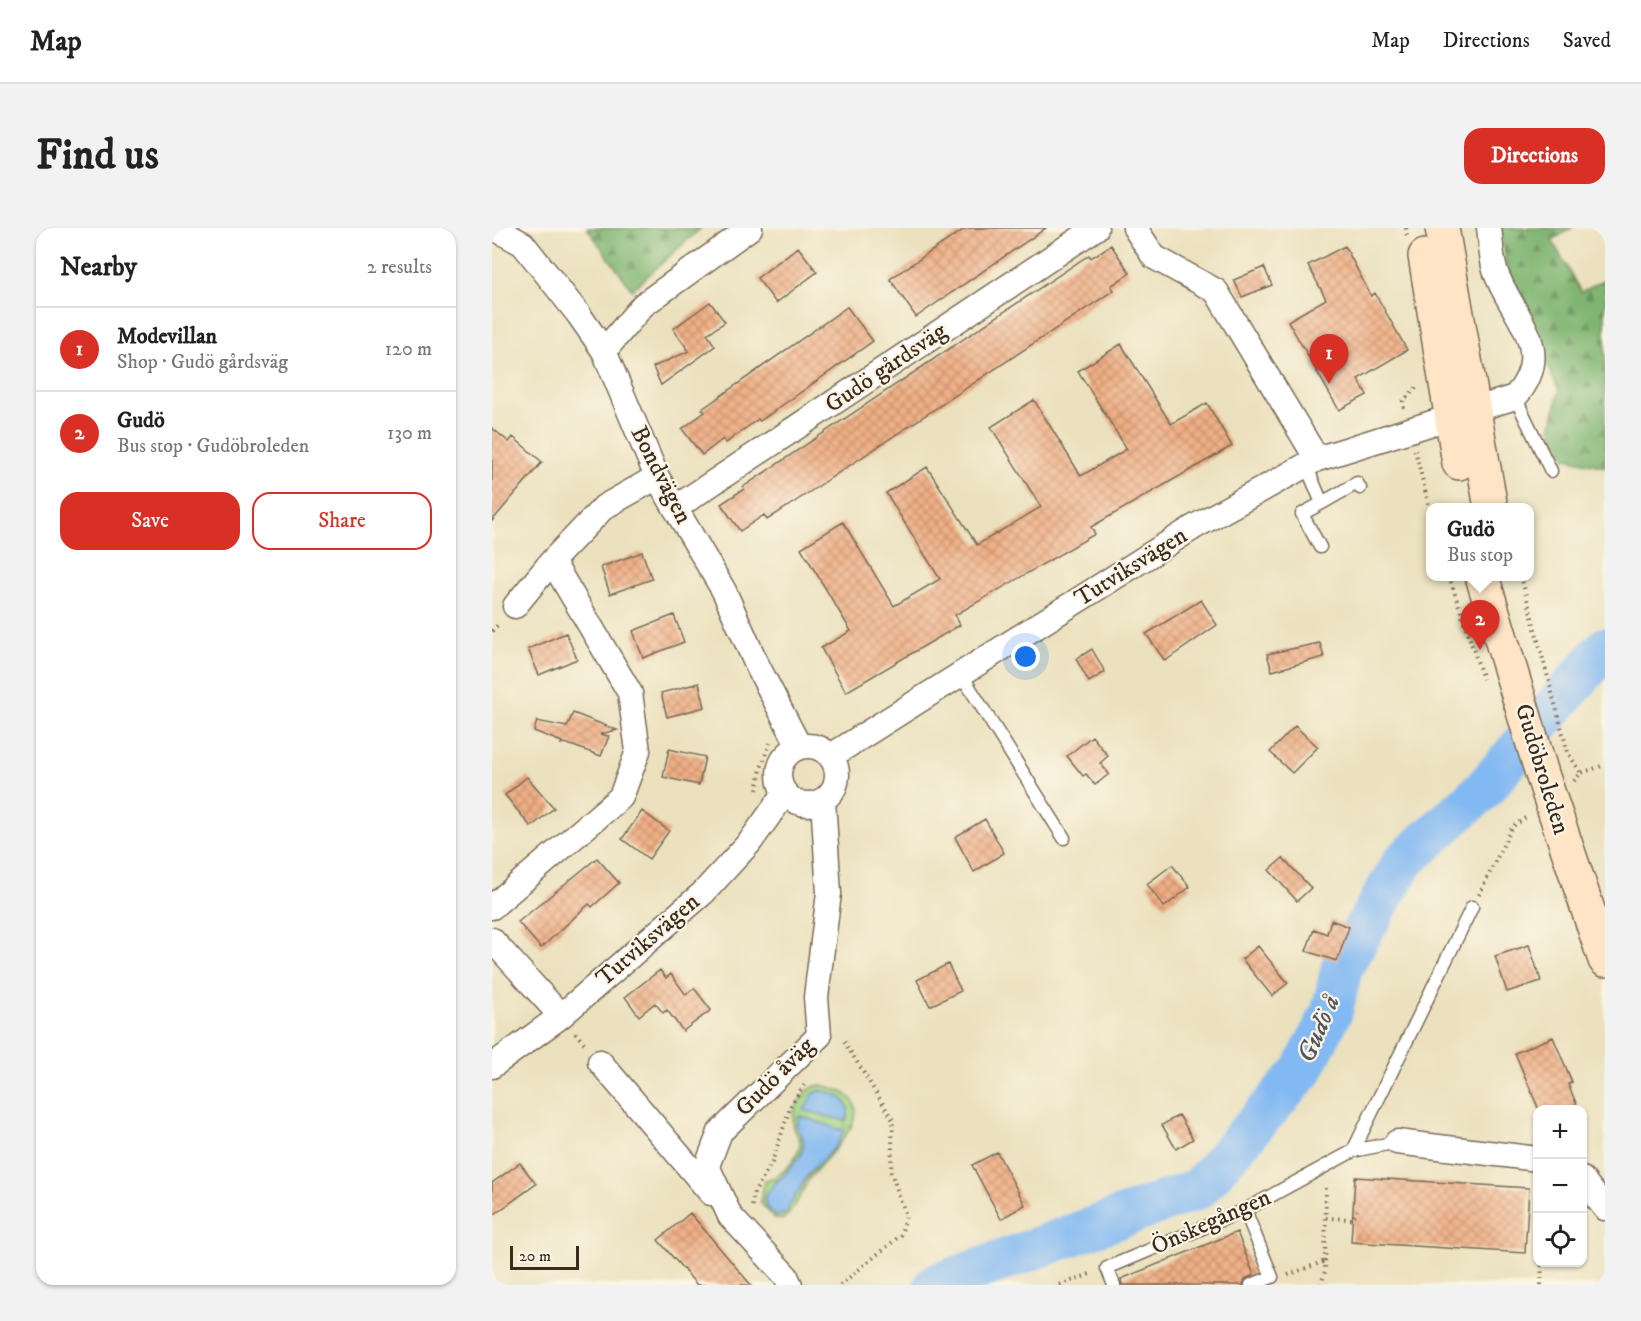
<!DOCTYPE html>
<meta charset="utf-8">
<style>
:root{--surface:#fff;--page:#f2f2f2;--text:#222;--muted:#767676;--line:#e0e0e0;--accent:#d93025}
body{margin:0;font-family:"IM FELL DW Pica",serif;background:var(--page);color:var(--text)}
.controls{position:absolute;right:18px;bottom:18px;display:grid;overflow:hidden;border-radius:12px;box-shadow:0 2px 4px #0004}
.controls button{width:54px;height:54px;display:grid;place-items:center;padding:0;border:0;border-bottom:2px solid var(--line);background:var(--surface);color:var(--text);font:30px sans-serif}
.scale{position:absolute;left:18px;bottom:15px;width:69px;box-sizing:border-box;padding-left:6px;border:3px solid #3b2a1e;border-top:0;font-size:16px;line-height:21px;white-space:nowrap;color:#3b2a1e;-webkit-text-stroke:4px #fcf5e5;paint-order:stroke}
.you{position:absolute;left:534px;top:429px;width:21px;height:21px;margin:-15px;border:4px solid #fff;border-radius:50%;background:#1a73e8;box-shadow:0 0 0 9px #1a73e833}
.badge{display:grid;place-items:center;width:39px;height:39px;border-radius:50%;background:var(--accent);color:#fff;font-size:20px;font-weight:700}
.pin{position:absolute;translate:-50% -50px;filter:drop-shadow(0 2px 3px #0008)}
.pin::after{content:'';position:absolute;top:32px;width:21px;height:18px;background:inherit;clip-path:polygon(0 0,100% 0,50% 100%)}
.popup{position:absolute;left:934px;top:275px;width:108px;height:78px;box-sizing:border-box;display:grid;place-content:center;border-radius:12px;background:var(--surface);filter:drop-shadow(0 2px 4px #0005);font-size:20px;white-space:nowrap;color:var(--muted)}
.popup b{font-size:22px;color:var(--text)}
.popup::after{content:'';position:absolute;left:50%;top:100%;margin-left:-12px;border:12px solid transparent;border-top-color:var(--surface)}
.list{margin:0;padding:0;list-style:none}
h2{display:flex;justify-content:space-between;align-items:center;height:78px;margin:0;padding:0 24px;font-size:26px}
h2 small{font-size:20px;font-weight:400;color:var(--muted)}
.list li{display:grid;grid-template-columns:39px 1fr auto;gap:18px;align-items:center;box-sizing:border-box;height:84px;padding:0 24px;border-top:2px solid var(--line)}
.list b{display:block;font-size:22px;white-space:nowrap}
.list p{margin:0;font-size:20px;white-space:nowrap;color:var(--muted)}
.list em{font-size:20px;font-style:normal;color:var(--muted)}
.actions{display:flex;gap:12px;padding:18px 24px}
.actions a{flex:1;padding:14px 0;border:2px solid var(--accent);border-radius:18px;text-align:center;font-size:21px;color:var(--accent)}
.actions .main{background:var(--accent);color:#fff}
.icon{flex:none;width:33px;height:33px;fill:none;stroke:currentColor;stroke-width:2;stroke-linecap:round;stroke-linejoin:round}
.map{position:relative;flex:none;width:1113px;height:1057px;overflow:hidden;border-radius:18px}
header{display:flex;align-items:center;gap:36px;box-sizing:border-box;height:84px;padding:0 30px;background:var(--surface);border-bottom:2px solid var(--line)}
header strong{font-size:28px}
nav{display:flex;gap:33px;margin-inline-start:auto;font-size:21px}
.intro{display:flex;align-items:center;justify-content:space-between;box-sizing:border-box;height:144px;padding:0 36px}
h1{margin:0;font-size:42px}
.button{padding:15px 27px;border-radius:18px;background:var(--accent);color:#fff;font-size:21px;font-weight:700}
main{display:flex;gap:36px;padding:0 36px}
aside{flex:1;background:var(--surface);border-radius:18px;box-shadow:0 2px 4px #0004}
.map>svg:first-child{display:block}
.forest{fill:url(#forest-firs);stroke:#5d7048;stroke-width:1.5}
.wetland{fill:url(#wetland-marsh);stroke:#6d7e50;stroke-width:1.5;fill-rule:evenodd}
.water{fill:#83b9f2;stroke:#5f7288;stroke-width:1.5}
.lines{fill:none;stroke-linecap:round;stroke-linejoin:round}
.river{stroke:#83b9f2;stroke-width:42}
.building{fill:url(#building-cross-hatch)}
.lane-casing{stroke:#796a56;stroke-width:15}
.street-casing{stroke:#796a56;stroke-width:27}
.secondary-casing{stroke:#796a56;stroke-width:36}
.path{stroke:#796a56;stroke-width:4;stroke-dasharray:1.5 4.5;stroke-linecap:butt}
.lane{stroke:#fff;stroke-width:12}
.street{stroke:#fff;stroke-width:24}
.secondary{stroke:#ffe4c6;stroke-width:33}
.labels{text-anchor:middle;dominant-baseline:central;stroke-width:4.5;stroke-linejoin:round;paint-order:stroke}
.street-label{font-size:24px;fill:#3b2a1e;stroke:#fcf5e5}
.water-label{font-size:26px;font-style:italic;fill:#51555e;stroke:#fcf5e5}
</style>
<header>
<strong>Map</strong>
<nav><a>Map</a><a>Directions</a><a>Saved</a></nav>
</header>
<div class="intro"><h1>Find us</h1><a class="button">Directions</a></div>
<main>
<aside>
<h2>Nearby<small>2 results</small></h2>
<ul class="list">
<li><span class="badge">1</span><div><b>Modevillan</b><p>Shop · Gudö gårdsväg</p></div><em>120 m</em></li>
<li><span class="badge">2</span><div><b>Gudö</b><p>Bus stop · Gudöbroleden</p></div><em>130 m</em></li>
</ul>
<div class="actions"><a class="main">Save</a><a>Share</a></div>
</aside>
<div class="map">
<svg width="1113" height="1057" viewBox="0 0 1113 1057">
<defs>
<pattern id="forest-firs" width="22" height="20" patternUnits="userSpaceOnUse" patternTransform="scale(1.5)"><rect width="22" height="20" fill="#7fb571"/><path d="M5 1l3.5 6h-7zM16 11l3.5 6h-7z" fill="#69935c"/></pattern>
<pattern id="wetland-marsh" width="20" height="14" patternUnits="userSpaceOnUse" patternTransform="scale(1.5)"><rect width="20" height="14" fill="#9fd383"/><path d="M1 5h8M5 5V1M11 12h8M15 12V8" fill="none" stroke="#8ab571"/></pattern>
<pattern id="building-cross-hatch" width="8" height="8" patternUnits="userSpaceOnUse" patternTransform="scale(1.5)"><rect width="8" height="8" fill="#f0b086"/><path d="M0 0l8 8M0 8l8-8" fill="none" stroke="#c48f6d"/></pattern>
</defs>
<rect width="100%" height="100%" fill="#fcf5e5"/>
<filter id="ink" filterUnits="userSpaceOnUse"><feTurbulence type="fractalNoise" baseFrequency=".0167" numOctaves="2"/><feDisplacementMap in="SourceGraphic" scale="12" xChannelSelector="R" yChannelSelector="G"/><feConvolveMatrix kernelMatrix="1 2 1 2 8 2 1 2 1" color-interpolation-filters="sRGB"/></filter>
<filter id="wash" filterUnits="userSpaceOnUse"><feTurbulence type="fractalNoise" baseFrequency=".008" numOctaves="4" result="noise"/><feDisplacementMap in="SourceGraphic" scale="24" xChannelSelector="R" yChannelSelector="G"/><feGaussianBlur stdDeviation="1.35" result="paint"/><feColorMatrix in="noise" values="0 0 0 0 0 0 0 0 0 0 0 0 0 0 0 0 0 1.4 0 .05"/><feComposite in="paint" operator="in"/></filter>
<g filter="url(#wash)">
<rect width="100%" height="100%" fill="#ebe1be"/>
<path class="forest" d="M95 0H209L140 62Z
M1009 0H1080L1060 12 1089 64 1113 51V239L1074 230 1059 201 1067 163 1015 44Z"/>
<path class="wetland" d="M329 857C403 872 339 922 318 950 308 965 305 981 290 992L282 990 268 974 273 952C289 949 305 933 308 917 309 910 304 906 302 900 297 883 312 859 329 857ZM308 888 352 903C340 925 320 939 307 961L284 953C302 942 321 918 305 899Z"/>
<path class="water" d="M327 863C345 863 362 874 354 893L312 882 321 866Z
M308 888 352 903 343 919 316 946 293 986 284 988 275 980 272 970C283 948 328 928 305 899Z"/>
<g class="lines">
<path class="river" d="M443 1057 706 961 810 843 840 783 850 739 911 634 992 561 1113 420"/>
</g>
<g id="blocks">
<path class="building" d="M474 0H554L424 89 398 51Z
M619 17 638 45 619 58 622 62 307 271 275 292 272 287 248 303 229 276 252 261 251 259 597 27 599 30Z
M853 18 879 68 883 65 915 122 866 151 875 167 847 182 796 93 834 71 816 37Z
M306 19 325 44 284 75 265 50Z
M772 39 780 57 750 69 742 52Z
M218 74 233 94 215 106 223 118 169 157 161 139 197 123 181 101Z
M355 79 381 113 268 193 266 191 234 215 231 211 210 227 190 201 213 184 210 181Z
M629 116 679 196 715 175 740 218 599 299 603 306 463 387 468 397 354 464 329 420 359 403 309 320 351 294 402 378 448 351 394 265 435 239 485 317 549 279 499 199 542 172 589 248 635 221 586 143Z
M0 200 17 214 21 209 50 234 0 293Z
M150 324 160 351 118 366 109 339Z
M709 372 725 397 673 433 654 406Z
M182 387 192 414 151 430 141 403Z
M74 405 85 431 47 447 36 421Z
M828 415 832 429 780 443 775 426Z
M600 421 613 444 597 454 584 431Z
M207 455 213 479 175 489 169 465Z
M81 485 125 502 108 506 117 508 109 528 73 515 69 516 70 514 42 503 45 493 75 499Z
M803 498 826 519 800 545 778 524Z
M600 508 616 528 608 535 617 546 603 557 594 546 591 548 575 528Z
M177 521 213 529 207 557 171 549Z
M35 549 62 580 39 599 13 567Z
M150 583 177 603 157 631 130 611Z
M493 591 512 625 482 644 463 609Z
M105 630 127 655 100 679 97 676 49 720 26 694Z
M791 630 819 660 805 673 777 642Z
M680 637 698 659 672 679 655 656Z
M839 692 857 699 845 733 814 723 822 701 835 706Z
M1037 717 1049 753 1015 764 1003 728Z
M766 718 796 755 780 768 750 731Z
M456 736 469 763 438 778 425 752Z
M168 742 174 750 179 746 194 767 202 760 219 782 191 803 175 782 171 785 163 775 147 788 133 769Z
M1061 809 1080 854 1076 856 1087 882H1047L1023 825Z
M687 887 701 911 684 921 670 897Z
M505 924 533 977 509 991 480 937Z
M28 935 44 956 0 988V955Z
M863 949 1037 960 1033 1025 859 1014Z
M198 985 259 1057H205L166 1012Z
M745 1004 762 1047 753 1051 751 1057H630L629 1051Z"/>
</g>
</g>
<g filter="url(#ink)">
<use href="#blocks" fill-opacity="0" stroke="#796a56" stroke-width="1.5"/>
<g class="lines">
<defs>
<path id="lane" d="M1023 169 1059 243
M814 237 830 275 865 255 868 260
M828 319 810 286 830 275
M469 446 572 610
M861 923 980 679
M753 982 780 1049 759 1057
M622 1057 615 1040 753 982 861 923 905 914"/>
<path id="street" d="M2 0 31 16 87 87 112 123 165 249 232 363 264 435 307 518
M643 0 662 29 724 63 825 231
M112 123 151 77 258 0
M183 280 604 0
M23 378 60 333 112 279 165 249
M287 547a29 29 0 1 1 58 0a29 29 0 1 1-58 0Z
M339 528 702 299 825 231 1023 169C1066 120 1018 88 1003 42 999 29 999 13 997 0
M0 679 129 569 146 523 138 465 60 333
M0 712 69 788
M108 834 219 965
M0 838 69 788 211 665 258 614 293 565
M905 914 1046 931
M1090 951 1113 980
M298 1057 294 1048 238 988 215 938 228 904 327 808 324 769 337 665 331 572"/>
<path id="secondary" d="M950 0 999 280
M933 28 967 235
M990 348 1051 549 1113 732"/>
</defs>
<use href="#lane" class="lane-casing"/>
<use href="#street" class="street-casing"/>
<use href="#secondary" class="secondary-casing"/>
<path class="path" d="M914 0 915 10
M912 180 911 173 926 158
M923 222 938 282
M957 348 991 451
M1029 348 1076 525 1089 545
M0 403 8 395
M1082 553 1089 545 1113 537
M265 562 269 540 278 515
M987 667 1020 599 1036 588
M83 805 94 817
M260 978 261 967 280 934 299 877 312 857
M834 990 861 991 865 982
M796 1047 833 1033
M348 1057 409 1007 414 988 399 944 401 892 350 810
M568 1057 601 1045
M829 1057 833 1043 834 956
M1049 1057 1050 1034"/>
<use href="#lane" class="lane"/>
<use href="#street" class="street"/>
<use href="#secondary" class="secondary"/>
</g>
</g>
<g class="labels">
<g class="street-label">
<text transform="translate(394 140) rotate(-34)">Gudö gårdsväg</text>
<text transform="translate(169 247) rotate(63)">Bondvägen</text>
<text transform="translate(639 339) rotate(-32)">Tutviksvägen</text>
<text transform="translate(1050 541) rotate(73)">Gudöbroleden</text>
<text transform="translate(156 712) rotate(-41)">Tutviksvägen</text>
<text transform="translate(283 849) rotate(-45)">Gudö åväg</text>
<text transform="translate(719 994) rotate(-24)">Önskegången</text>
</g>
<g class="water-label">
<text transform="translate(827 801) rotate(-67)">Gudö å</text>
</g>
</g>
</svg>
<div class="controls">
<button>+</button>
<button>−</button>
<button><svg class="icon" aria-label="locate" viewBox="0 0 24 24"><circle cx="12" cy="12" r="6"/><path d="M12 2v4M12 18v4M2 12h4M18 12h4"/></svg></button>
</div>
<div class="scale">20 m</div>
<div class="you"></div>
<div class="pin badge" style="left:837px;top:156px">1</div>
<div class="pin badge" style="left:988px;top:422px">2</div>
<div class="popup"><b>Gudö</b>Bus stop</div>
</div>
</main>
